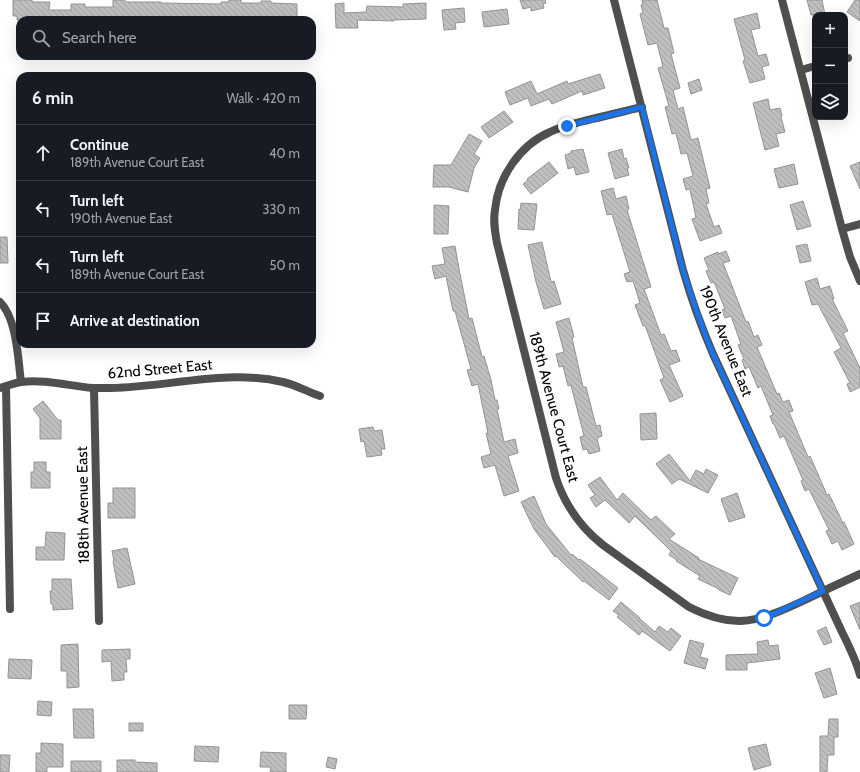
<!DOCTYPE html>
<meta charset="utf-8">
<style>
:root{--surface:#171b24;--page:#20242c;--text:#f1f3f6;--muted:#9ea1a6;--line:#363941}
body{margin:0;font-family:Cabin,sans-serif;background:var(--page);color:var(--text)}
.controls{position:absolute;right:12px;top:12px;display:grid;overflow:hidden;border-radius:8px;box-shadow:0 4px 16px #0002}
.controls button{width:36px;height:36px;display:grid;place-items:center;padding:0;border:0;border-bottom:1px solid var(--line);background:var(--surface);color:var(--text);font:20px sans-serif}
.stop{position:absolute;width:12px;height:12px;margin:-9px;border:3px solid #1a73e8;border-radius:50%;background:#fff}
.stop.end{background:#1a73e8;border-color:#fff;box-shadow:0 1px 4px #0008}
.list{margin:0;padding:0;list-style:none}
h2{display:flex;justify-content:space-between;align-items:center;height:52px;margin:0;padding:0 16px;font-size:17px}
h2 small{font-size:13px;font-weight:400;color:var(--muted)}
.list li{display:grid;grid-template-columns:26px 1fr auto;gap:12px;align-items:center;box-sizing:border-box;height:56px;padding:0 16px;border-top:1px solid var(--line)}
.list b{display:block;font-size:15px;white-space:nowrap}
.list p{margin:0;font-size:13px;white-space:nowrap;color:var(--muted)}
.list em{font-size:13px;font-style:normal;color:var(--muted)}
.icon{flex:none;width:22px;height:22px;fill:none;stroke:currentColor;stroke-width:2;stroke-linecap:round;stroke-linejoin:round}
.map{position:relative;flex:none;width:860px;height:772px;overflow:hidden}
.search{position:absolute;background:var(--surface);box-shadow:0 4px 16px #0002;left:16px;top:16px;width:300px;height:44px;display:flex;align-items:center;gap:10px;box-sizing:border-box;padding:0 14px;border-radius:12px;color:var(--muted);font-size:15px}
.panel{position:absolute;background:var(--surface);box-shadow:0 4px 16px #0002;left:16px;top:72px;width:300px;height:276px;border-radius:12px}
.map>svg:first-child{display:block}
.building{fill:url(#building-back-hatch);stroke:#939393}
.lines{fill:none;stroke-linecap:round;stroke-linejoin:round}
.minor{stroke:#4f4f4f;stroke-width:8}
.route{stroke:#1a73e8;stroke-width:5}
.labels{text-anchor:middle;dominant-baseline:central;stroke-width:3;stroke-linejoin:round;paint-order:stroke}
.street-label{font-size:15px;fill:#000;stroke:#fff}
</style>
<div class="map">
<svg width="860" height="772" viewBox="0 0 860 772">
<defs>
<pattern id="building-back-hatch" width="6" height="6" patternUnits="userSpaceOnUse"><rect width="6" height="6" fill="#bfbfbf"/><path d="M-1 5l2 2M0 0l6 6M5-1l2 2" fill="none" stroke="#a2a2a2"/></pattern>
</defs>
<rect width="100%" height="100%" fill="#fff"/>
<path class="building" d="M13 0H32V2H50L49 10H71V4H85V7H113V0H125V2H161V3L221 4V2H229V0H241V3H261V1H271V3L297 4V20H287L288 19 205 20V18L173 17 125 18V20H17V16H13Z
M520 0H545L546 3 543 4 544 8 531 11V7L523 9Z
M642 0H657L664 28H668L674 53 671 54 680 88 673 90 678 109 683 107 691 140 698 138 710 188 706 189 709 203 706 204 714 227 719 225 722 233 700 241 692 219 696 218 690 189 686 190 683 179 693 176 687 153 681 154 676 133 672 134 665 107 669 106 658 68 663 67 657 43 648 45 640 14 643 13 641 5H643Z
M807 0H822L825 15H811Z
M855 0H860V21L847 12Z
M344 3V13L366 12 367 6 403 7V4L426 3V19L394 20V21L357 20 358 28H336L335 4Z
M464 8 465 22 455 23 456 29 444 30 442 10Z
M507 9 509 24 484 27 482 12Z
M757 13 760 28 751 30 758 56 766 54 769 65 762 67 765 79 750 83 743 61 745 60 734 19Z
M600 74 605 88 583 95 582 91 552 104 549 99 531 106 528 98 510 105 505 92 531 81 537 94 567 81 568 84Z
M699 79 702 90 691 94 688 83Z
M768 99 770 110 780 108 782 116 781 117 785 132 776 134 779 146 765 150 753 103Z
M504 111 513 122 489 138 481 127Z
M469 134 482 141 474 154 480 158 474 168 468 192 449 187H433L434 165H451Z
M583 149 589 172 576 175 574 167 568 169 565 155 571 153V151Z
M622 149 624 159 626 158 629 168H627L629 175 615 179 608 153Z
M549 162 558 173 531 194 523 184 528 180 527 179Z
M860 162V189L850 166Z
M794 164 798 184 779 188 774 169Z
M613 188 616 199 626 196 629 209 627 210 651 287 644 289 661 335 664 334 671 351 676 350 680 361 669 365 683 396 670 402 660 380 664 378 645 325 643 326 635 305 640 303 633 281 627 282 624 274 630 272 612 214 607 215 601 191Z
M803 201 811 226 797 230 790 205Z
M521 203 537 204 534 230 518 229 519 209 520 210Z
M434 205 449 206 448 234H434Z
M0 237H7L8 263H0Z
M542 242 551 282 554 281 561 304 544 309 536 282 528 245Z
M807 244 811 261 800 263 796 246Z
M455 246 460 274 469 319 472 318 482 357 484 356 491 380 495 400H497L499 409H497L504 442 515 439 518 453 508 456 519 491 504 496 495 465 484 468 481 457 491 454 486 433H488L478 384 472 386 467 370 471 369 455 311H453L446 276 435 279 432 266 445 264 442 248Z
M726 251 730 261 723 263 746 322 748 321 754 337 758 335 762 345 757 347 777 394 779 393 783 402 789 400 793 411 789 412 808 457 810 456 827 495 829 494 843 523 844 522 854 544 842 550 838 541 832 544 826 531 829 530 809 489 805 491 801 481 803 480 784 436 780 438 774 424H773L770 416 773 415 761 386 758 388 749 367 745 369 742 360 744 359 738 345 741 344 731 316 725 318 722 310 725 309 714 282 711 283 706 271 709 270 704 258 718 252V254Z
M817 278 820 289 830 286 834 299H832L848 331 843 333 860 368V387L850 392 847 384 850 383 834 352 841 348 818 304 812 305 805 282Z
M569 318 574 337 572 338 583 387H586L596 426 600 425 602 436 597 438 600 451 589 454 587 449 583 450 580 437 584 436 571 385 568 386 563 366 559 367 556 354 564 352 556 322Z
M43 401 58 420H61V439H40V418L33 409Z
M656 413 657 439 641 440 640 414Z
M373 427 374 431 382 430 385 449H381L382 455 367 457 364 441 361 442 359 429Z
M669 454 690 481 696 470 704 474 706 469 718 475 708 493 679 479 672 484 656 464Z
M34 462H46V472H50V488H31V472H34Z
M600 477 617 500 623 493 651 520 656 516 675 534 669 539 699 558 698 559 738 578 730 595 719 590V589L698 579 700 576 676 561 677 560 669 555 671 551 635 516 629 523 605 500 596 507 590 498 595 495 588 485Z
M113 488H135V518H108V503H113Z
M737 493 745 517 729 522 721 499Z
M534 496 546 524 571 555 572 554 579 560 580 559 618 588 609 600 584 581 583 582 556 556 555 557 534 529 521 502Z
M46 532 65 533 64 560H36V547H45Z
M127 548 135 584 118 588 113 561H114L112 551Z
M52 579H71L73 609 53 610V604H51L50 591H52Z
M621 602 640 618H639L655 632 659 626 668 632 671 628 681 636 670 651 642 631 639 635 617 617 619 615 613 611Z
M860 602V630L850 606Z
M826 627 832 642 824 645 817 631Z
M690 640 704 644 700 657 708 659 705 669 684 663Z
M768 640 769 646 778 645 780 659 747 663V670H726V655L758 654 757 642Z
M78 644 79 687 67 688V671H61V645Z
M130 649V659H126L127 672H124V680L112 681 111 661 102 662V650Z
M9 659 32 660 31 679 8 678Z
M830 668 837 694 824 698 815 673Z
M38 701 52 702 51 716 37 715Z
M289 705H307L306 719H289Z
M73 709H93L94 738H74Z
M829 719H838V737H834V755H828L827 772H820V736H828Z
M129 723H143V731H129Z
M41 743 63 744V767H47V772H36V753H41Z
M766 744 771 765 754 770 748 748Z
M195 746 219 747 218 762 194 761Z
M261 752 286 753V772H270L271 767H260Z
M0 755H10L9 772H0Z
M328 757 337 759 335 769 326 767Z
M117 760H135V762L157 763V772H117Z
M71 761H101V772H71Z"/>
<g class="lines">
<path class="minor" d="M614 0 683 270C691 298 701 326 713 354L842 632C849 646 856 660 860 675
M782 0 842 229 850 257 860 281
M845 58H848
M801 70 815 66
M642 107C624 111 606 116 588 120 576 123 562 126 550 132 520 145 498 177 495 210 493 221 495 232 497 243L556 478C565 505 580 527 603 545L689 607C736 631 760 621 805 600 823 591 842 582 860 574
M842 229 860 224
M0 302C17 319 18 359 21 382
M6 386 10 609
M0 388C7 386 14 383 21 382 45 379 69 386 93 388 99 388 105 388 111 388 169 387 226 369 283 382 296 385 308 392 320 396
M94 388 99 621"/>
</g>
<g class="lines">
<path class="route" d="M567 126 642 107 683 270C692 298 701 326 713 354L823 591 778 612 764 618"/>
</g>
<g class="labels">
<g class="street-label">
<text transform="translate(726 341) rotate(68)">190th Avenue East</text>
<text transform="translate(160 369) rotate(-5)">62nd Street East</text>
<text transform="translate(554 407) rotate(75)">189th Avenue Court East</text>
<text transform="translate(83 505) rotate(-91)">188th Avenue East</text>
</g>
</g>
</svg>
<div class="controls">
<button>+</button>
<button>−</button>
<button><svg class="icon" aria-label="layers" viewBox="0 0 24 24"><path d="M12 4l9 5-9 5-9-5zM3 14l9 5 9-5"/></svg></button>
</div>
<div class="stop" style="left:764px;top:618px"></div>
<div class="stop end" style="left:567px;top:126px"></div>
<div class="search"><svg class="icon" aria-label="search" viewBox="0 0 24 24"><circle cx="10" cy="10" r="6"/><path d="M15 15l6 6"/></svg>Search here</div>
<section class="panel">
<h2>6 min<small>Walk · 420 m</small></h2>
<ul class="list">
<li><svg class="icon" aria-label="ahead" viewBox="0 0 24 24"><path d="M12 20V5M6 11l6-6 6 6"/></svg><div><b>Continue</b><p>189th Avenue Court East</p></div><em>40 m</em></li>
<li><svg class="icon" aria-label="left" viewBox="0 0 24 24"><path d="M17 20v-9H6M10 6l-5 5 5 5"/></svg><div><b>Turn left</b><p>190th Avenue East</p></div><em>330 m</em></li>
<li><svg class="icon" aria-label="left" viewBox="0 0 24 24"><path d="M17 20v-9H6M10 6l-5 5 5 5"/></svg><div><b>Turn left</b><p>189th Avenue Court East</p></div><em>50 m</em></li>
<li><svg class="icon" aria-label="arrive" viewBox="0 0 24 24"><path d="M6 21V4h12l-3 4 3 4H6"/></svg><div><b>Arrive at destination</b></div></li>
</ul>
</section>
</div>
